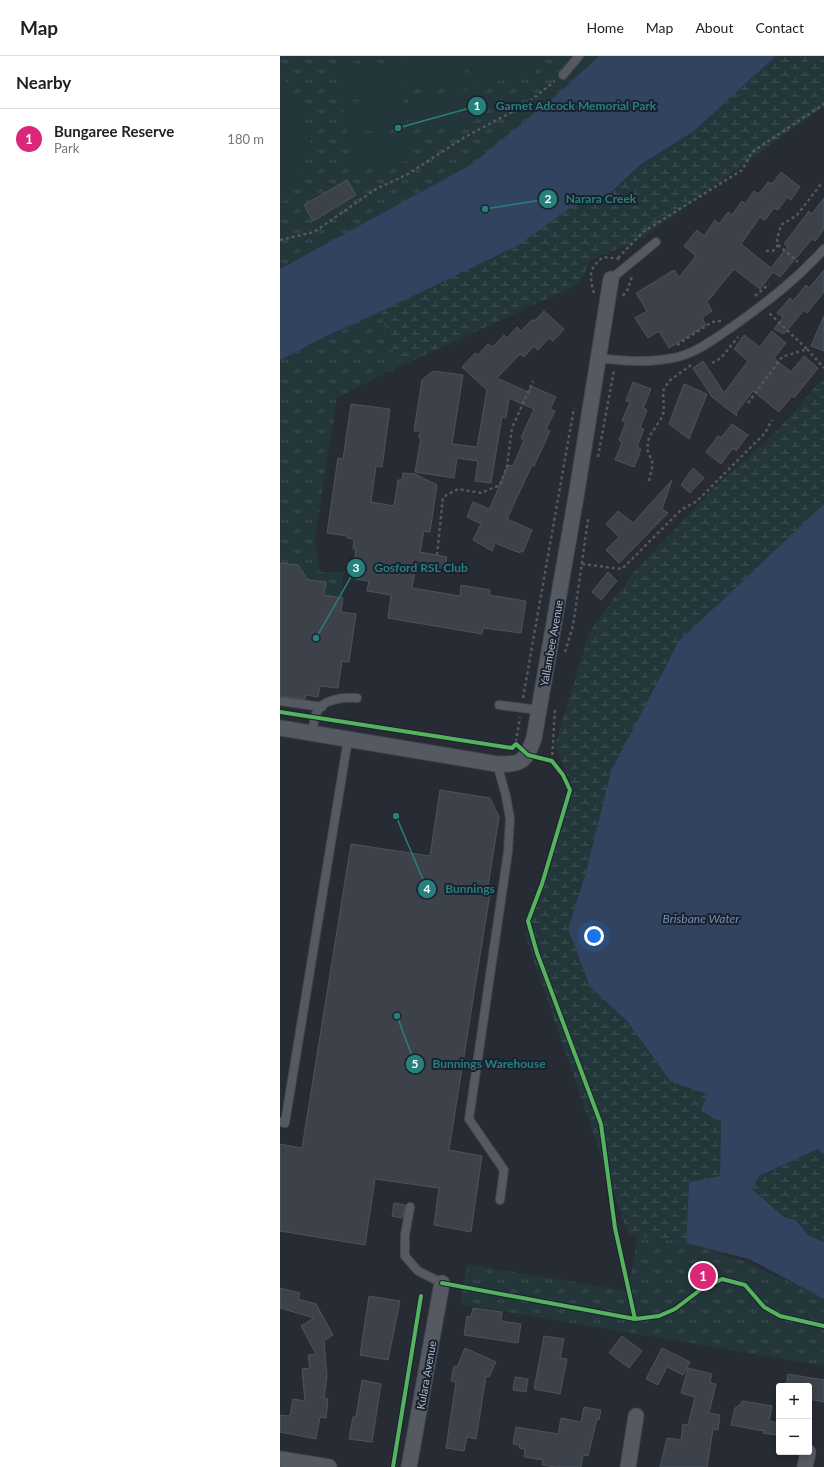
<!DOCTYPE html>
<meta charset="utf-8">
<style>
:root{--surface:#fff;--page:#f2f2f2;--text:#202124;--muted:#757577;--line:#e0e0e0;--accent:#db2777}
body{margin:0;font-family:Lato,sans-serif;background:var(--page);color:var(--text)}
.controls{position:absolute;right:12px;bottom:12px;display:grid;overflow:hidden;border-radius:4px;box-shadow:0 2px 6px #0003}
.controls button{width:36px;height:36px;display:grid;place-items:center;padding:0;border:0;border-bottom:1px solid var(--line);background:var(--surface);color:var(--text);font:20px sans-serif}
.you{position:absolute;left:314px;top:880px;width:14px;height:14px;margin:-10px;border:3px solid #fff;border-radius:50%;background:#1a73e8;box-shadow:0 0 0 6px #1a73e833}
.badge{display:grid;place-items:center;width:26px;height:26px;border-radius:50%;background:var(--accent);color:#fff;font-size:13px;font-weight:700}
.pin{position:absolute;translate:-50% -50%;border:2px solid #fff;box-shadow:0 1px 4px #0006}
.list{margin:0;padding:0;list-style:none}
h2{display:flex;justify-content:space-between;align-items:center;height:52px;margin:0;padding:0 16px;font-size:17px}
h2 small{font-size:13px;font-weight:400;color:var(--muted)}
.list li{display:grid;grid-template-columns:26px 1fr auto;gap:12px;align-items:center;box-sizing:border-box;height:60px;padding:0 16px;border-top:1px solid var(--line)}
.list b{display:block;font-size:15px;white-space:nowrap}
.list p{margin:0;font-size:13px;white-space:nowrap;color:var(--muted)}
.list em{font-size:13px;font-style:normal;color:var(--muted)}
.map{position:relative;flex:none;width:544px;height:1411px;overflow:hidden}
header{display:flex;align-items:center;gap:24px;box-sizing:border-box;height:56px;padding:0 20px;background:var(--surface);border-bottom:1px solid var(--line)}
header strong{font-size:19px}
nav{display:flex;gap:22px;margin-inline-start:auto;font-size:14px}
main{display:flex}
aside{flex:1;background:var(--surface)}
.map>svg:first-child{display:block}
.grass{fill:url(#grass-tufts)}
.wetland{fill:url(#wetland-marsh)}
.pitch{fill:#23363a}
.water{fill:#31435e}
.building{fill:#3d424a;stroke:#4d535c}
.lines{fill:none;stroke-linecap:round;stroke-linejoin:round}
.lane-casing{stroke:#42464d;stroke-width:10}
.street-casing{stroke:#42464d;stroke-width:17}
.path{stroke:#53595f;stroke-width:2.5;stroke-dasharray:3 3;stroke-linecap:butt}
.lane{stroke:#555a62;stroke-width:8}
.street{stroke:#555a62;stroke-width:15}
.cycleway-casing{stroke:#19222e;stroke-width:6}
.cycleway{stroke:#56b35d;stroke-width:4}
.labels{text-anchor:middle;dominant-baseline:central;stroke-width:4;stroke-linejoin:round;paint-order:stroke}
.street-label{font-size:11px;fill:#aeb7c6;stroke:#19222e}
.water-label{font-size:12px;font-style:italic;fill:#748eb1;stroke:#19222e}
.leader{fill:none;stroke:#27807b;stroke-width:1.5}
.callout-dot{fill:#27807b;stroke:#19222e;stroke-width:1.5}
.mark-label{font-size:12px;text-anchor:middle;font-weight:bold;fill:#fff}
.callout-label{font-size:12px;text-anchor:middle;font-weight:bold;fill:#27807b;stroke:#19222e;stroke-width:4;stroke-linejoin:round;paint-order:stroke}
</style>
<header>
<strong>Map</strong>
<nav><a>Home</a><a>Map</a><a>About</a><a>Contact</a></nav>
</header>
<main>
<aside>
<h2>Nearby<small></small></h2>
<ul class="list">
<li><span class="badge">1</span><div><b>Bungaree Reserve</b><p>Park</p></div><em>180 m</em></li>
</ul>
</aside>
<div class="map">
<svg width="544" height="1411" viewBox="0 0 544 1411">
<defs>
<pattern id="grass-tufts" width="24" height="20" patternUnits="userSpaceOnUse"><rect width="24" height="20" fill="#23363a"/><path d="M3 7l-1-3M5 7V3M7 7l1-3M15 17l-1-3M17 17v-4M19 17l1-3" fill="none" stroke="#405155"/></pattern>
<pattern id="wetland-marsh" width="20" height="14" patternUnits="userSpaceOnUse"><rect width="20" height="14" fill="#23363a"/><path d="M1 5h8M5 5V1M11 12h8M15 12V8" fill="none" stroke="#405155"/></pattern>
</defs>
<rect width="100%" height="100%" fill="#262b34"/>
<path class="grass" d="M0 0H319L281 35 192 108 0 213Z
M100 256 119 311 57 342 35 481 40 516H63V542L44 539 46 526 28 524 27 531 24 530 26 521 18 509 0 507V304L47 280Z
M365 1136 446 1200 461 1204 544 1241V1310L180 1248 187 1208 348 1235Z"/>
<path class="wetland" d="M496 0H544V50L363 182 311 204 299 228 119 311 100 256 239 189 287 154 330 137 360 109 414 75Z
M544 321V448L399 585 306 816 288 873 310 931 347 965 391 1026 427 1038 441 1066 440 1120 409 1126 406 1187 348 1178 245 879 293 733 275 689 310 575 353 517 439 427 494 378Z
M538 1093 544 1098V1186L528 1179 516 1164 504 1161 472 1133 479 1120Z"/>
<path class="pitch" d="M56 0H118L119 1 57 7Z
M162 0H183L187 28 125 34 121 4Z
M191 0H253L256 21 194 27Z
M120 6 124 37 62 43 58 13Z
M0 16 10 34 16 40 32 89 8 142 0 146Z
M191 34 195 65 133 71 129 41Z
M124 41 128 71 67 77 62 47Z
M131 75 135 105 73 111 69 82Z"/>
<path class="water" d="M319 0H496L414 75 360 109 330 137 287 154 239 189 100 256 47 280 0 304V213L192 108 281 35Z
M544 448V1098L538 1093 479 1120 472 1133 504 1161 516 1164 528 1179 544 1186V1243L469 1203 406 1187 409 1126 440 1120 441 1066 421 1055 427 1038 391 1026 347 965 310 931 288 873 306 816 331 715 399 585Z"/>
<path class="building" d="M501 116 520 131 511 144 507 141 498 154 494 152 485 164 480 161 461 188 491 212 508 190 504 188 529 155 532 158 544 142V173L535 185 532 183 500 221 493 216 480 233 454 213 427 246 432 255 422 262 426 269 389 292 379 275 368 282 355 262 367 255 356 237 394 214 399 221 416 200 404 190 417 174 424 180 435 164 439 168 448 156 452 159 462 145 465 148 474 135 479 138 488 126 492 128Z
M67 124 76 139 33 165 24 149Z
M544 214V236L527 257 524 254 504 278 494 273 503 261 497 257 510 242 513 245 526 229 529 232Z
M264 255 284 273 273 285 269 282 258 294 254 290 244 301 240 298 217 322 248 336 251 330 276 341 270 353 275 355 266 373 270 375 254 410 252 409 227 463 252 474 243 496 241 495 240 497 215 487 212 495 193 484 201 468 187 461 193 446 207 452 206 454 210 452 228 409 233 410 244 384 241 382 254 353 229 342 226 362 222 361 211 427 195 425 198 405 177 402 174 422 135 416 141 382H139L140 375H134L142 324 153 315 183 319 172 388 197 391 207 334 182 311 195 297 198 299 208 288 213 291 224 279 227 282 237 271 241 275 252 264 254 265Z
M544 260V295L531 290Z
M492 275 506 287 494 302 511 316 524 300 538 312 514 342 512 340 499 356 473 335 456 357 457 360 432 341 413 312 423 305 444 337 468 305 454 293 464 279 480 291Z
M353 326 371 333 363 352 367 354 360 372 364 373 357 391 361 393 354 411 335 404 342 386 339 384 346 366 342 365 350 346 346 345Z
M404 328 427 338 409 383 389 368Z
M71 348 110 353 102 411 96 410 91 446 114 450 118 424H122L123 417 135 418 157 429 150 476 144 475 140 496 167 501 164 514 136 509 132 532 180 540 181 529 210 534 209 539 246 545 241 577 203 572 202 578 108 562 111 539 87 535 89 525 75 523 76 516 73 515 76 493H73L74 483 67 482V480L47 477 58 402 63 403Z
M452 368 468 379 456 395 453 392 441 408 426 396 438 380 441 382Z
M413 412 424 422 410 437 401 429Z
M392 424 382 453 388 457 339 507 326 494 339 481 326 468 338 455 353 467Z
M0 507 18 509 28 524 46 526 44 539 63 542 61 556 76 558 69 606 62 605 58 632 40 630 38 641 26 639 25 643 0 640Z
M328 516 337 525 321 544 312 536Z
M160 734 210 742 219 761 208 830 211 831 169 1094 202 1100 191 1176 154 1169 159 1132 95 1123 85 1189 0 1175V1088L22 1092 71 788 150 800Z
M114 1147 125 1149 123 1162 112 1160Z
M0 1232 20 1237 18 1243 36 1248 53 1279 44 1285 47 1320 44 1342 48 1343 46 1362 40 1361 36 1383 0 1376V1359L10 1360 13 1343 25 1345 22 1313 30 1312 28 1299 36 1298 21 1270 34 1262 0 1252Z
M89 1240 120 1245 108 1304 80 1299Z
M193 1252 222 1256 221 1265 241 1268 238 1287 184 1279 187 1260 191 1261Z
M264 1280 284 1283 280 1302 287 1303 280 1338 254 1333Z
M342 1280 362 1295 349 1312 329 1297Z
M185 1292 216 1306 209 1321 206 1320 196 1383 187 1381 184 1395 166 1392 176 1326 171 1325 174 1310 177 1311Z
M382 1292 410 1306 403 1319 387 1311 378 1329 366 1323Z
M408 1312 432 1318 430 1327 436 1328 429 1357 440 1359 438 1374 433 1373 427 1411H380L387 1382 401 1384 403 1368 408 1369 415 1341 401 1337Z
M508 1318 544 1324V1346L529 1343V1330H506Z
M235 1321 248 1323 246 1336 233 1334Z
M82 1324 101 1328 92 1386 69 1383 73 1361H76Z
M462 1345 492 1350 489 1365 498 1367 496 1379 483 1377 484 1375 451 1369 455 1352 461 1348Z
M304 1351 321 1354 319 1364 317 1363 308 1400 303 1399 301 1411H276L262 1409 263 1404 244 1401 245 1393 239 1392 240 1389 233 1388 236 1371 278 1378 281 1362 301 1366Z"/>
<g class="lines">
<defs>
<path id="lane" d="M283 19 299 0
M331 223 376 186
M318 302C343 305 368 307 393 302 415 298 434 283 452 271 487 246 515 225 544 193
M0 645 42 651
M219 649 259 654
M32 677C33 671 34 664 36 658 41 643 63 641 77 642
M217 708 226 740 230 763 228 796 189 1063 224 1114 220 1144
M0 1066 5 1067 68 683
M130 1151 125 1179V1200L138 1215 162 1227"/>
<path id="street" d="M0 672 217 708C242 709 246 705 254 682L296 441 331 223
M0 1403 49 1411
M129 1411 162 1227
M348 1411 356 1360
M525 1411 528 1396"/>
</defs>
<use href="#lane" class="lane-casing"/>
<use href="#street" class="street-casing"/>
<path class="path" d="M0 184 34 176 96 133 128 118 185 81 245 49 275 25
M498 189 518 206
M486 195H493L498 189 497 183 501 169 517 159 541 128
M338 202 363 176 462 114 472 96 544 48
M314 237C309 219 309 213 323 201L340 203
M343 240 348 233 352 220
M475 240 489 228
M397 289 432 266 441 265
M527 293 544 312
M432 307 441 302 458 281
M468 347 502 301 527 293 488 256
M318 401 334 314
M369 425 373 408 367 393 369 381 381 363 384 355 383 335 389 325 411 309
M157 499 163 441 178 433 201 437 220 429 227 410 232 372 253 325
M302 508 342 513 401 454 417 445 485 377 492 364
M285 596 293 570 308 463
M243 642 294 352
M236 686 240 661
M272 705 275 652"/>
<use href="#lane" class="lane"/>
<use href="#street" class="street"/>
<defs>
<path id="cycleway" d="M0 656 232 692 236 688 248 699 272 705 283 719 290 734 262 828 248 865 257 897 321 1068 335 1172 355 1263 379 1260 395 1253 420 1234 442 1223 465 1229 484 1251 500 1260 544 1270
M162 1227 355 1263
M113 1411 141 1240"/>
</defs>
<use href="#cycleway" class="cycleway-casing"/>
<use href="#cycleway" class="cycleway"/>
</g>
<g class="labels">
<g class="street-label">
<text transform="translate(271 587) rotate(-80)">Yallambee Avenue</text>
<text transform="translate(146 1319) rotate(-80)">Kulara Avenue</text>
</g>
<g class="water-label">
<text x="421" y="862">Brisbane Water</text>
</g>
</g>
<path class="leader" d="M118 72L197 50M205 153L268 143M36 582L76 512M116 760L147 833M117 960L135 1008"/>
<g class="callout-dot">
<circle cx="118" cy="72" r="4"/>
<circle cx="205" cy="153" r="4"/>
<circle cx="36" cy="582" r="4"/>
<circle cx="116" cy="760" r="4"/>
<circle cx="117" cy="960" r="4"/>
<circle cx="197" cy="50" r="10"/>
<circle cx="268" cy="143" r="10"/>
<circle cx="76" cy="512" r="10"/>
<circle cx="147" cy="833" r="10"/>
<circle cx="135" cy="1008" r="10"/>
</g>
<g class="mark-label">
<text x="197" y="54">1</text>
<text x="268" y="147">2</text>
<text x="76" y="516">3</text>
<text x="147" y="837">4</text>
<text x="135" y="1012">5</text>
</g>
<g class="callout-label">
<text x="296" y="54">Garnet Adcock Memorial Park</text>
<text x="321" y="147">Narara Creek</text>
<text x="141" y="516">Gosford RSL Club</text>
<text x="190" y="837">Bunnings</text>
<text x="209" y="1012">Bunnings Warehouse</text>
</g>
</svg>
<div class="controls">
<button>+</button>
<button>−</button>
</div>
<div class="you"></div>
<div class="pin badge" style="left:423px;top:1220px">1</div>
</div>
</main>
